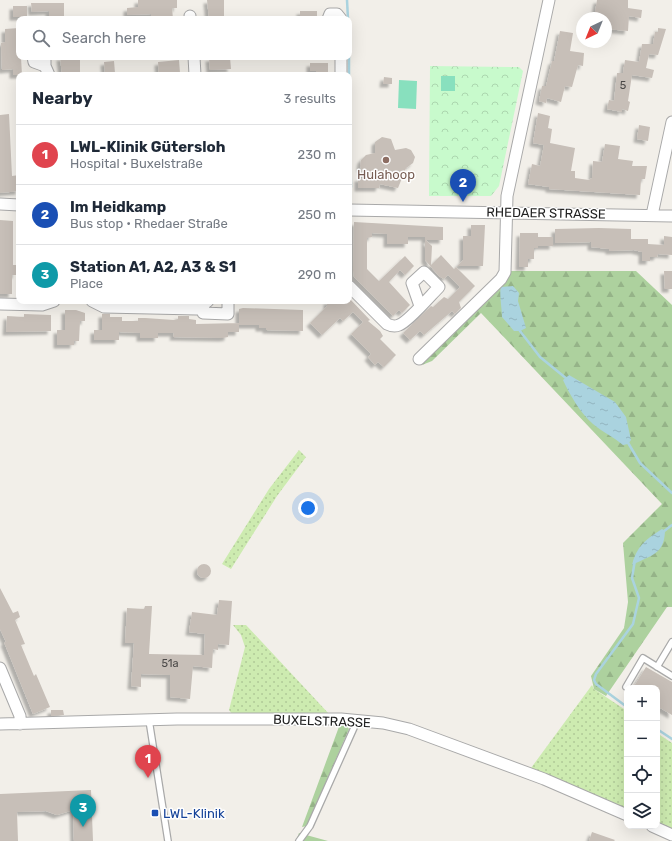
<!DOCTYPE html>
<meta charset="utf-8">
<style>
:root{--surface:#fff;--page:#f6f6f7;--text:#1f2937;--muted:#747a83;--line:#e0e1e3;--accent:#d40000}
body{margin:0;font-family:Rubik,sans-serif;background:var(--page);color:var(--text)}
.controls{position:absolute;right:12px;bottom:12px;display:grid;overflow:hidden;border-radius:8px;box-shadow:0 4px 16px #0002}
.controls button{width:36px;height:36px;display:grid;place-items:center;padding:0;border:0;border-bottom:1px solid var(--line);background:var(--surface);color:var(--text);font:20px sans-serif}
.compass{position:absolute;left:576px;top:12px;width:36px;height:36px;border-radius:50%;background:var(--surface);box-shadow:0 4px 16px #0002;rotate:223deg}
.you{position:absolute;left:308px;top:508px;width:14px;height:14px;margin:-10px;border:3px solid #fff;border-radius:50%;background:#1a73e8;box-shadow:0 0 0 6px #1a73e833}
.badge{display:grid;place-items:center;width:26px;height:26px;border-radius:50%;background:var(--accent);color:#fff;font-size:13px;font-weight:700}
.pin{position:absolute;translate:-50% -33px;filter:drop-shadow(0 1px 2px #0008)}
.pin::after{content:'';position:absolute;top:21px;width:14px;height:12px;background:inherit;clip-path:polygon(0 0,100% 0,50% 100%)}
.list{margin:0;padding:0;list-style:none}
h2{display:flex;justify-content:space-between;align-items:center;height:52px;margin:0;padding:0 16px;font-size:17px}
h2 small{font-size:13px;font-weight:400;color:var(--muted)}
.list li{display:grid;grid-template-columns:26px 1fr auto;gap:12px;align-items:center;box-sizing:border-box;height:60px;padding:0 16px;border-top:1px solid var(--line)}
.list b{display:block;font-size:15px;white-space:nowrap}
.list p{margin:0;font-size:13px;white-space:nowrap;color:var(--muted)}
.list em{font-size:13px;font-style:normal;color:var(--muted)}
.icon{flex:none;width:22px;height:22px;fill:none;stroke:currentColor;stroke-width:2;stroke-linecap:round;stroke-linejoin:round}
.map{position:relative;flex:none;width:672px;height:841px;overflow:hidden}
.search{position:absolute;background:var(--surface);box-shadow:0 4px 16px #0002;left:16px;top:16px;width:336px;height:44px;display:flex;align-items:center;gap:10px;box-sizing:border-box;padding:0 14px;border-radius:8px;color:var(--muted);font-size:15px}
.panel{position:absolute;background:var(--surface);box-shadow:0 4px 16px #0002;left:16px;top:72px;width:336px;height:232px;border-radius:8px}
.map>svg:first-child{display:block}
.grass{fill:url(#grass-dots)}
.forest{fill:url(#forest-firs)}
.park{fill:url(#park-crowns)}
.pitch{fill:#88e0be}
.water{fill:url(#water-ripples)}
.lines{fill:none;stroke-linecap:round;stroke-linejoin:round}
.stream{stroke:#aad3df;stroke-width:2.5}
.building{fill:#c7bfb8;filter:url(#shadow)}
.service-casing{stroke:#a9a9a9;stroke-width:8}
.minor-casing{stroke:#a9a9a9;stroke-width:13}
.service{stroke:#fff;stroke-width:5.5}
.minor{stroke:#fff;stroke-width:11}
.education-dot{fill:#8d6e63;stroke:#fff;stroke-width:1.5}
.transit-dot{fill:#1a4fb4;stroke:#fff;stroke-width:1.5}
.labels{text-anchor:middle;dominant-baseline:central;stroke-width:3;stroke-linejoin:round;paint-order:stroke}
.number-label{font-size:11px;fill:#4b4948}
.education-label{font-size:13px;fill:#785e54;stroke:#fff}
.street-label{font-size:13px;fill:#222;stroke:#fff}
.transit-label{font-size:13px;fill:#164399;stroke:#fff;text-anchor:start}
</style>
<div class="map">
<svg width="672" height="841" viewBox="0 0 672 841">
<defs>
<pattern id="grass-dots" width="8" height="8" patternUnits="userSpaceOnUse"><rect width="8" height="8" fill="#cdebb0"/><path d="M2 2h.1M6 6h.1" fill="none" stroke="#b0c997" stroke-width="1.8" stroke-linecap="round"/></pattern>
<pattern id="forest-firs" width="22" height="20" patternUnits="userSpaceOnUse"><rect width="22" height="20" fill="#add19e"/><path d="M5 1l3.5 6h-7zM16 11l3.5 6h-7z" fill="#95b388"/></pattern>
<pattern id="park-crowns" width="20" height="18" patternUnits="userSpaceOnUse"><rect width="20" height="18" fill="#c8facc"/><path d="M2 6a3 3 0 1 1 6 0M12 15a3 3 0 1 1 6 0" fill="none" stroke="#acd6af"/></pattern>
<pattern id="water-ripples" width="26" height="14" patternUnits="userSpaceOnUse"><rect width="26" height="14" fill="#aad3df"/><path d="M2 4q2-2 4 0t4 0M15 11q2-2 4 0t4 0" fill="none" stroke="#92b5bf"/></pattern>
<filter id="shadow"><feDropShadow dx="-3.5" dy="3.5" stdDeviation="1" flood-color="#0004"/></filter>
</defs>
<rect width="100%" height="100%" fill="#f2efe9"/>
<path class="grass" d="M299 450 306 457 277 496 231 569 222 564 269 489Z
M233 625H246L330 715 232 714 229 710 245 647 241 635Z
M592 685 594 689 627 711V810L531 768Z
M657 733 672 743V830L657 823Z"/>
<path class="forest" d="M511 271H636L672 305V607H667L606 696 594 689 591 676 624 628 628 602 623 543 662 504 481 313 432 361 422 365 428 356Z
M340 724 346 725 349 729 307 826 302 827Z
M299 833 328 841H296Z"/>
<path class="park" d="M430 66 519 67 523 71 499 186 491 196H429Z"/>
<path class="pitch" d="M441 76H455V91H441Z
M399 80 417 81 416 109 398 108Z"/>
<path class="water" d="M513 286 519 293 518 301 526 328 520 331H514L502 317C502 309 499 293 501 287Z
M569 375 615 402 626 417 631 440 628 444 623 445C614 437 602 432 593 424 580 413 570 395 563 380Z
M662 529 665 531C664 555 651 555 632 565 636 547 646 539 662 529Z"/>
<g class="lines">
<path class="stream" d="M347 0 348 19
M349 57V75
M349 89 351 187
M520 331 540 357 567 379
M627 441 640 463 672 493
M663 532 672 525
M627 707 596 684 594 680 596 674 633 624 639 598 632 578 635 560
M657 729 672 739"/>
</g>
<path class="building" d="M138 0H177V8H172L173 19H151V14L127 15V8L138 7Z
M207 0H224V19H209Z
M597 0H628V8L642 10 641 18 629 16 628 31 606 29V18H594Z
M31 3H64V17H49V11L32 12Z
M13 6H27V17H13Z
M300 11H317V19H300Z
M19 28V57H21L22 75H13V69L2 70 1 43 5 42V29Z
M658 28 666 29 658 55 649 54 646 68 654 70 652 78 632 75 628 101 630 102 628 111 622 109V112L607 109 609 100 614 101 617 73H623L625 60 639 62 642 44H653L655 32H658Z
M560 31 573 33 570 51 584 53 583 66 578 65 572 87 565 86 561 102 547 98 546 103 539 101 542 86H546L552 61H554Z
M60 57 80 58V75H62Z
M230 57 231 69 210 70 209 58Z
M179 60 180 73 159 75 158 62Z
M114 61 115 73H105L104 62Z
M310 63H328V75H316V71H310Z
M384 77 392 78V84H383Z
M538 113 550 116 548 128 552 129 550 143 575 148 571 171H575V178L589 180 592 178 593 161 602 162 605 144 620 146 618 159 633 161 632 166H647L645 179H641L640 195 549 189V187L528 184 532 164 540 166 544 145 533 143Z
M9 114 12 176 19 175V191L0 193V115Z
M639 125 650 127 648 141 637 139Z
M382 137 391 139 395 150 406 148 411 150 415 157 413 163 406 168 398 188 380 184 379 188H358V178H364L360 166 361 160 366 155 375 153V142Z
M0 220 13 221V265H16V275H12V294H0Z
M354 222 443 227V240H426L432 246 431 265 441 255 454 269 456 267 475 286 459 302 461 308 455 314 452 311 424 335 420 331 410 340 403 333 431 306 433 307 444 297 448 299 460 287 448 275 444 279 439 276 425 260V237H408V244H387V234L372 233V237L367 238V269L379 281 405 256 414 266 405 275 400 270 389 282 410 305 402 313 399 310 393 316 354 277 353 270Z
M471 225H485L483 266H457L463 260V236H471Z
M599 228 631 229V239H648V244L664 245V236L672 237V255L658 254 657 257H650V261H642V252L634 250 609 251V249L591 247V242L555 243V229Z
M520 233H538V237H553V246H538V248H534V259H528V267H519Z
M664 271H672V289H665Z
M349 298 370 320 368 321 380 331 383 336 380 339 396 355 384 367 378 362 375 365 368 357 371 354 351 334 363 322 353 312 343 321 340 318 322 335 310 323 327 306V301H349Z
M243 308 303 310V331L266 330V328H259V325H239V309Z
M65 310H76L85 313V321H80L79 341H74V345H57V330H65Z
M24 314 51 315V331L6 332 7 316 24 317Z
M102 314H110V317H122V321H138V318H145L174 320 178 319V316H189V319L196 320V324L239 323V332H228V337L223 338 173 337 174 333H158V338H140V333L119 332V340H94V330H102Z
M197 571a7 7 0 1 1 14 0a7 7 0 1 1-14 0Z
M0 588 13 613 18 611 20 617 15 620 25 644 21 645 34 676 36 674 50 707 33 714 4 642H6L0 629Z
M219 600 232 601 229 645 218 644V650L213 649 212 668 193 666 190 699 170 697V675L141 674V687L131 686 134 643H125L127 608 144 609 145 606H152L149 654 204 655 205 634 189 632 192 612 217 615Z
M646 667 672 682V715L657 706V688H633Z
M51 710H63L64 715 51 716Z
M91 790 93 841H74L73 810 57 815 46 811 17 812 18 841H0V794Z
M592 832 615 840 614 841H589Z"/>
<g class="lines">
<defs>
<path id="service" d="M657 667 672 642
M626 687 643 658 672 676
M149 720 168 841
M299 841 310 826 357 721"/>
<path id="minor" d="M190 16V19
M328 19 330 14H337L341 19
M33 57 34 62 45 66
M45 57V66L49 75
M194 57 195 75
M341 57V75
M0 204 19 205
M349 210 672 216
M652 215 672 122
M349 286 387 324C391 326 395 327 399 325 408 322 431 295 439 287L424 272 412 283 420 306
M92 301 104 307 197 309 208 301
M204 301 203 313 228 314V301
M0 304 42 305 54 301
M419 359 501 279 505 272 507 196 549 0
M0 668 20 716V724
M0 724 177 719H341L383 723 409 729 544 779 627 815
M652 826 672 835"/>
</defs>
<use href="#service" class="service-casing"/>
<use href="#minor" class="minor-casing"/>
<use href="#service" class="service"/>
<use href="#minor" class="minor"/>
</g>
<circle class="education-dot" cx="386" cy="160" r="4"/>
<rect class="transit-dot" x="151" y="809" width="8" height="8" rx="2"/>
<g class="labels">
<g class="number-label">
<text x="623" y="85">5</text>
<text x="170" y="663">51a</text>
</g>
<g class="education-label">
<text x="386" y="174">Hulahoop</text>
</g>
<g class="street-label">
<text transform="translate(546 213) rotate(1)">RHEDAER STRASSE</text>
<text transform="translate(322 721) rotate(2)">BUXELSTRASSE</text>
</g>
<g class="transit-label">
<text x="163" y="813">LWL-Klinik</text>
</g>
</g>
</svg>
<div class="controls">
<button>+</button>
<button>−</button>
<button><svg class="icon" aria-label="locate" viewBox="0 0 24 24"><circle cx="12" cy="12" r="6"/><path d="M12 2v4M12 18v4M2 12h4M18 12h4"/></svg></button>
<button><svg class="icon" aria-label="layers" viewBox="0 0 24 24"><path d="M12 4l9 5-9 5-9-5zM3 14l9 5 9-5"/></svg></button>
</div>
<svg class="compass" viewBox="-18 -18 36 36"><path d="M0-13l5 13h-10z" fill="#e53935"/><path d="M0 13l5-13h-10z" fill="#747a83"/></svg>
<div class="you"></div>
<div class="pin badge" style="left:148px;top:778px;background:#e0444e">1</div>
<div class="pin badge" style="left:463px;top:202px;background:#1a4fb4">2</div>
<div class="pin badge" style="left:83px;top:827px;background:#0f9aa8">3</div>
<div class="search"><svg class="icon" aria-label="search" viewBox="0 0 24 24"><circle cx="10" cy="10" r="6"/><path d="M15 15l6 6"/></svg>Search here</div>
<section class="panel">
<h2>Nearby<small>3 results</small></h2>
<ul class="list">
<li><span class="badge" style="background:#e0444e">1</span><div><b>LWL-Klinik Gütersloh</b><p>Hospital · Buxelstraße</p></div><em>230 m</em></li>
<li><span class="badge" style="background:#1a4fb4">2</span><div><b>Im Heidkamp</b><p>Bus stop · Rhedaer Straße</p></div><em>250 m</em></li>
<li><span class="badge" style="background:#0f9aa8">3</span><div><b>Station A1, A2, A3 &amp; S1</b><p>Place</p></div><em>290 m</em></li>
</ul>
</section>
</div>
